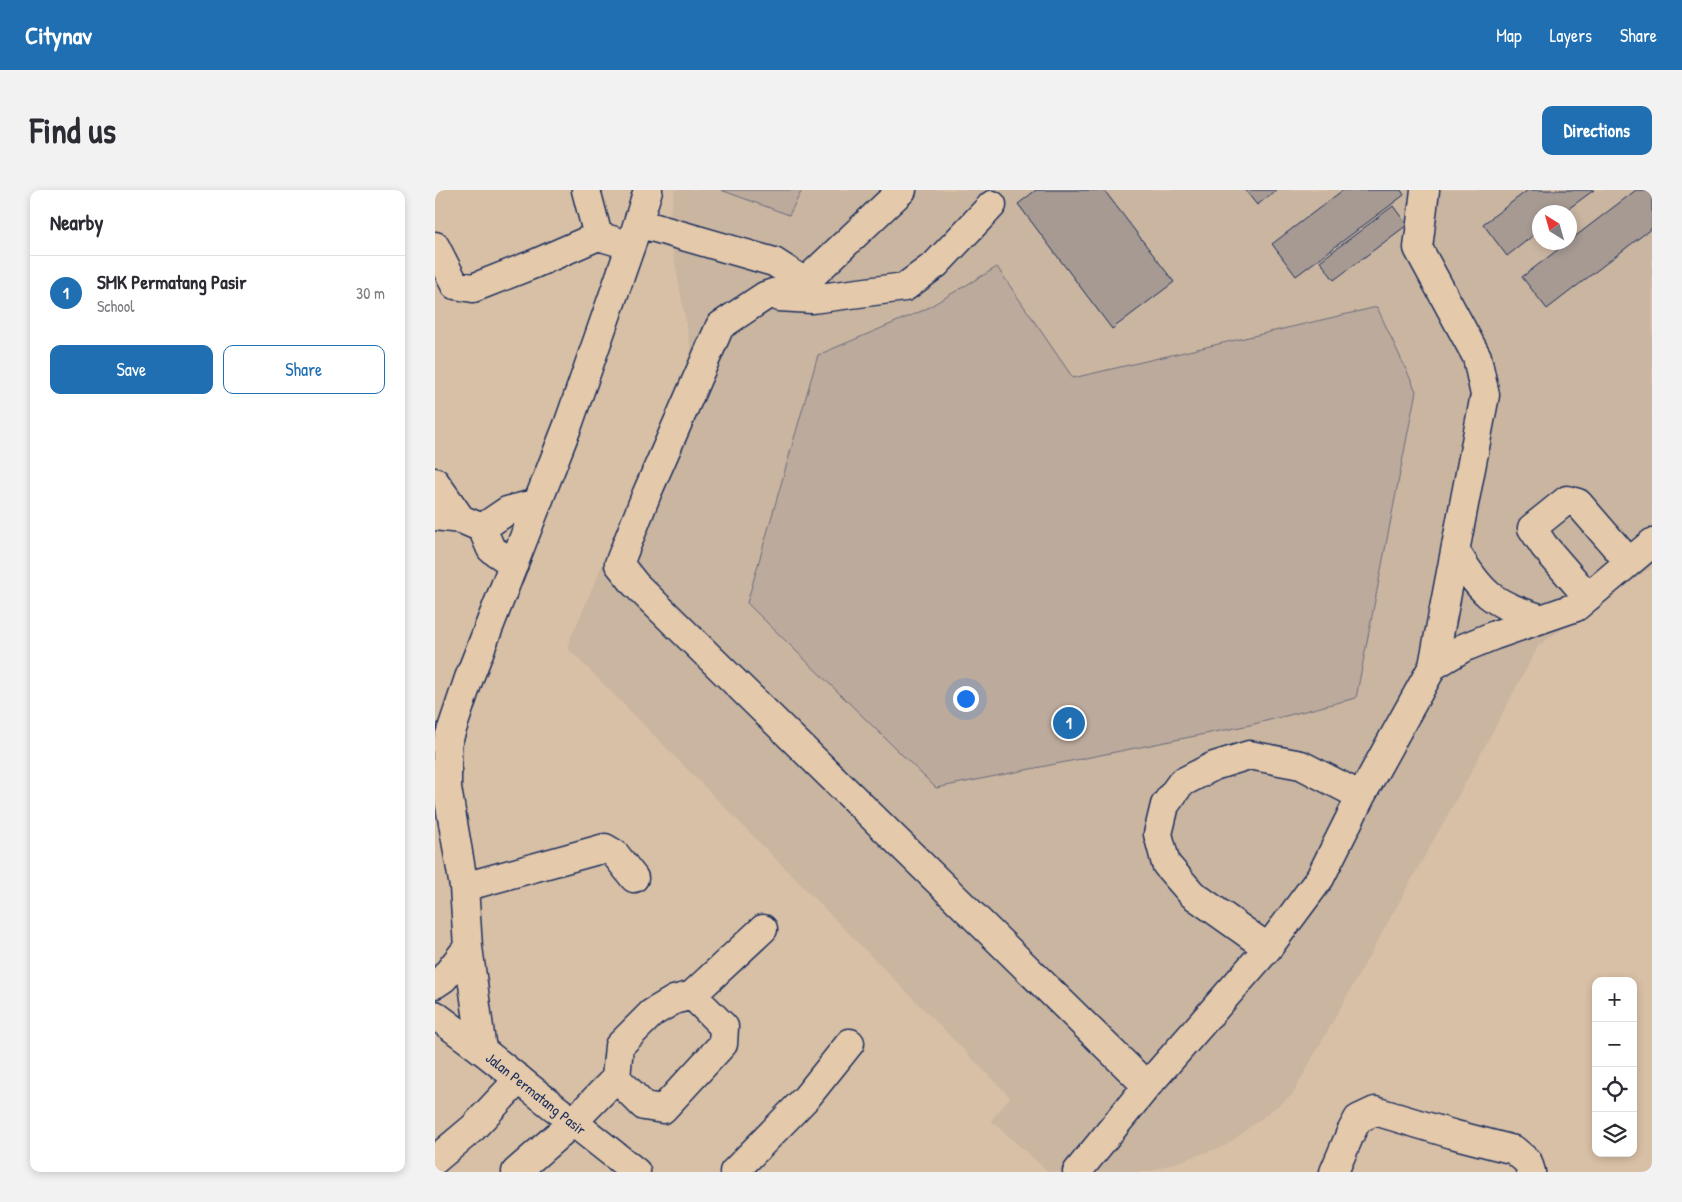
<!DOCTYPE html>
<meta charset="utf-8">
<style>
:root{--surface:#fff;--page:#f2f2f3;--text:#2b2b33;--muted:#7c7c81;--line:#e1e1e2;--accent:#1f6fb2}
body{margin:0;font-family:"Patrick Hand",sans-serif;background:var(--page);color:var(--text)}
.controls{position:absolute;right:15px;bottom:15px;display:grid;overflow:hidden;border-radius:10px;box-shadow:0 2px 8px #0003}
.controls button{width:45px;height:45px;display:grid;place-items:center;padding:0;border:0;border-bottom:1px solid var(--line);background:var(--surface);color:var(--text);font:25px sans-serif}
.compass{position:absolute;left:1097px;top:15px;width:45px;height:45px;border-radius:50%;background:var(--surface);box-shadow:0 2px 8px #0003;rotate:323deg}
.you{position:absolute;left:530px;top:508px;width:18px;height:18px;margin:-12px;border:4px solid #fff;border-radius:50%;background:#1a73e8;box-shadow:0 0 0 8px #1a73e833}
.badge{display:grid;place-items:center;width:32px;height:32px;border-radius:50%;background:var(--accent);color:#fff;font-size:16px;font-weight:700}
.pin{position:absolute;translate:-50% -50%;border:2px solid #fff;box-shadow:0 1px 5px #0006}
.list{margin:0;padding:0;list-style:none}
h2{display:flex;justify-content:space-between;align-items:center;height:65px;margin:0;padding:0 20px;font-size:21px}
h2 small{font-size:16px;font-weight:400;color:var(--muted)}
.list li{display:grid;grid-template-columns:32px 1fr auto;gap:15px;align-items:center;box-sizing:border-box;height:75px;padding:0 20px;border-top:1px solid var(--line)}
.list b{display:block;font-size:19px;white-space:nowrap}
.list p{margin:0;font-size:16px;white-space:nowrap;color:var(--muted)}
.list em{font-size:16px;font-style:normal;color:var(--muted)}
.actions{display:flex;gap:10px;padding:15px 20px}
.actions a{flex:1;padding:11px 0;border:1px solid var(--accent);border-radius:10px;text-align:center;font-size:18px;color:var(--accent)}
.actions .main{background:var(--accent);color:#fff}
.icon{flex:none;width:28px;height:28px;fill:none;stroke:currentColor;stroke-width:2;stroke-linecap:round;stroke-linejoin:round}
.map{position:relative;flex:none;width:1217px;height:982px;overflow:hidden;border-radius:10px}
header{display:flex;align-items:center;gap:30px;box-sizing:border-box;height:70px;padding:0 25px;background:var(--accent);color:#fff}
header strong{font-size:24px}
nav{display:flex;gap:28px;margin-inline-start:auto;font-size:18px}
.intro{display:flex;align-items:center;justify-content:space-between;box-sizing:border-box;height:120px;padding:0 30px}
h1{margin:0;font-size:35px}
.button{padding:12px 22px;border-radius:10px;background:var(--accent);color:#fff;font-size:18px;font-weight:700}
main{display:flex;gap:30px;padding:0 30px}
aside{flex:1;background:var(--surface);border-radius:10px;box-shadow:0 2px 8px #0003}
.map>svg:first-child{display:block}
.built{fill:#c9b5a0;fill-rule:evenodd}
.green{fill:#bcaa9c;stroke:#6c6c7d}
.building{fill:#a69a93;stroke:#1b2f5e}
.lines{fill:none;stroke-linecap:round;stroke-linejoin:round}
.minor-casing{stroke:#1b2f5e;stroke-width:31}
.major-casing{stroke:#1b2f5e;stroke-width:31}
.minor{stroke:#e4c9ab;stroke-width:28}
.major{stroke:#e4c9ab;stroke-width:28}
.labels{text-anchor:middle;dominant-baseline:central;stroke-width:4;stroke-linejoin:round;paint-order:stroke}
.street-label{font-size:15px;fill:#1b2f5e;stroke:#e4c9ab}
</style>
<header>
<strong>Citynav</strong>
<nav><a>Map</a><a>Layers</a><a>Share</a></nav>
</header>
<div class="intro"><h1>Find us</h1><a class="button">Directions</a></div>
<main>
<aside>
<h2>Nearby<small></small></h2>
<ul class="list">
<li><span class="badge">1</span><div><b>SMK Permatang Pasir</b><p>School</p></div><em>30 m</em></li>
</ul>
<div class="actions"><a class="main">Save</a><a>Share</a></div>
</aside>
<div class="map">
<svg width="1217" height="982" viewBox="0 0 1217 982">
<rect width="100%" height="100%" fill="#d8c0a6"/>
<filter id="ink" filterUnits="userSpaceOnUse"><feTurbulence type="fractalNoise" baseFrequency=".02" numOctaves="2"/><feDisplacementMap in="SourceGraphic" scale="10" xChannelSelector="R" yChannelSelector="G"/><feConvolveMatrix kernelMatrix="1 2 1 2 8 2 1 2 1" color-interpolation-filters="sRGB"/></filter>
<g filter="url(#ink)">
<path class="built" d="M240 0H1217V377L1104 455 1022 608 857 905 790 956 713 982H614L556 931 575 907 132 457 257 166 233 33ZM1104 22H1134V52H1104Z"/>
<path class="green" d="M286 0H367L354 25Z
M562 77 638 188 942 117 981 201 921 508 815 535 501 598 312 413 383 165 489 120Z"/>
<path class="building" d="M601 0H669L739 92 677 139 583 14Z
M810 0H842L822 15Z
M908 0H966L969 5 861 86 837 54Z
M1093 0H1159L1129 22H1104V41L1072 66 1048 34Z
M1201 0H1217V38L1112 119 1087 87Z
M958 16 972 35 899 90 885 71Z"/>
<g class="lines">
<defs>
<path id="minor" d="M151 0 163 46 180 51
M467 0 370 92 330 106 285 136 212 303 184 374 200 394 712 896
M203 33 339 72 370 92
M0 56 20 95 38 98 99 74 163 46
M344 107 377 109 470 97 501 74 557 15
M0 292 26 329
M0 326 26 329 47 338 56 359 79 374
M47 338 72 321 102 313
M1021 362C1030 377 1040 393 1054 405 1069 417 1089 423 1107 429
M1153 407 1109 356 1097 338 1132 310 1143 313 1194 372
M998 476 1028 458 1060 445 1141 417 1217 353
M29 697 170 658 180 664 199 688
M833 758 757 704 731 674 723 644 730 615 746 593 779 576 814 565 866 575 926 606
M0 794 9 788 33 757
M47 860 33 757 29 697 12 598V554L34 488 133 235 196 55 213 0
M181 888 209 916 228 919 288 854 289 837 257 805
M0 970 38 938 84 889
M81 982 138 932 181 888 184 856 217 823 239 810 257 805 328 739
M299 982 371 908 415 853
M642 982 712 896 833 758 885 688 926 606 998 476 1050 205 1042 167 983 58 990 0
M899 982 916 942 923 929 940 921 1017 944 1079 960 1093 972 1096 982"/>
<g id="major">
<path id="s1" d="M0 825 47 860 201 982"/>
</g>
</defs>
<use href="#minor" class="minor-casing"/>
<use href="#major" class="major-casing"/>
<use href="#minor" class="minor"/>
<use href="#major" class="major"/>
</g>
</g>
<g class="labels">
<g class="street-label">
<text stroke="none"><textPath href="#s1" startOffset="128">Jalan Permatang Pasir</textPath></text>
</g>
</g>
</svg>
<div class="controls">
<button>+</button>
<button>−</button>
<button><svg class="icon" aria-label="locate" viewBox="0 0 24 24"><circle cx="12" cy="12" r="6"/><path d="M12 2v4M12 18v4M2 12h4M18 12h4"/></svg></button>
<button><svg class="icon" aria-label="layers" viewBox="0 0 24 24"><path d="M12 4l9 5-9 5-9-5zM3 14l9 5 9-5"/></svg></button>
</div>
<svg class="compass" viewBox="-18 -18 36 36"><path d="M0-13l5 13h-10z" fill="#e53935"/><path d="M0 13l5-13h-10z" fill="#7c7c81"/></svg>
<div class="you"></div>
<div class="pin badge" style="left:634px;top:533px">1</div>
</div>
</main>
